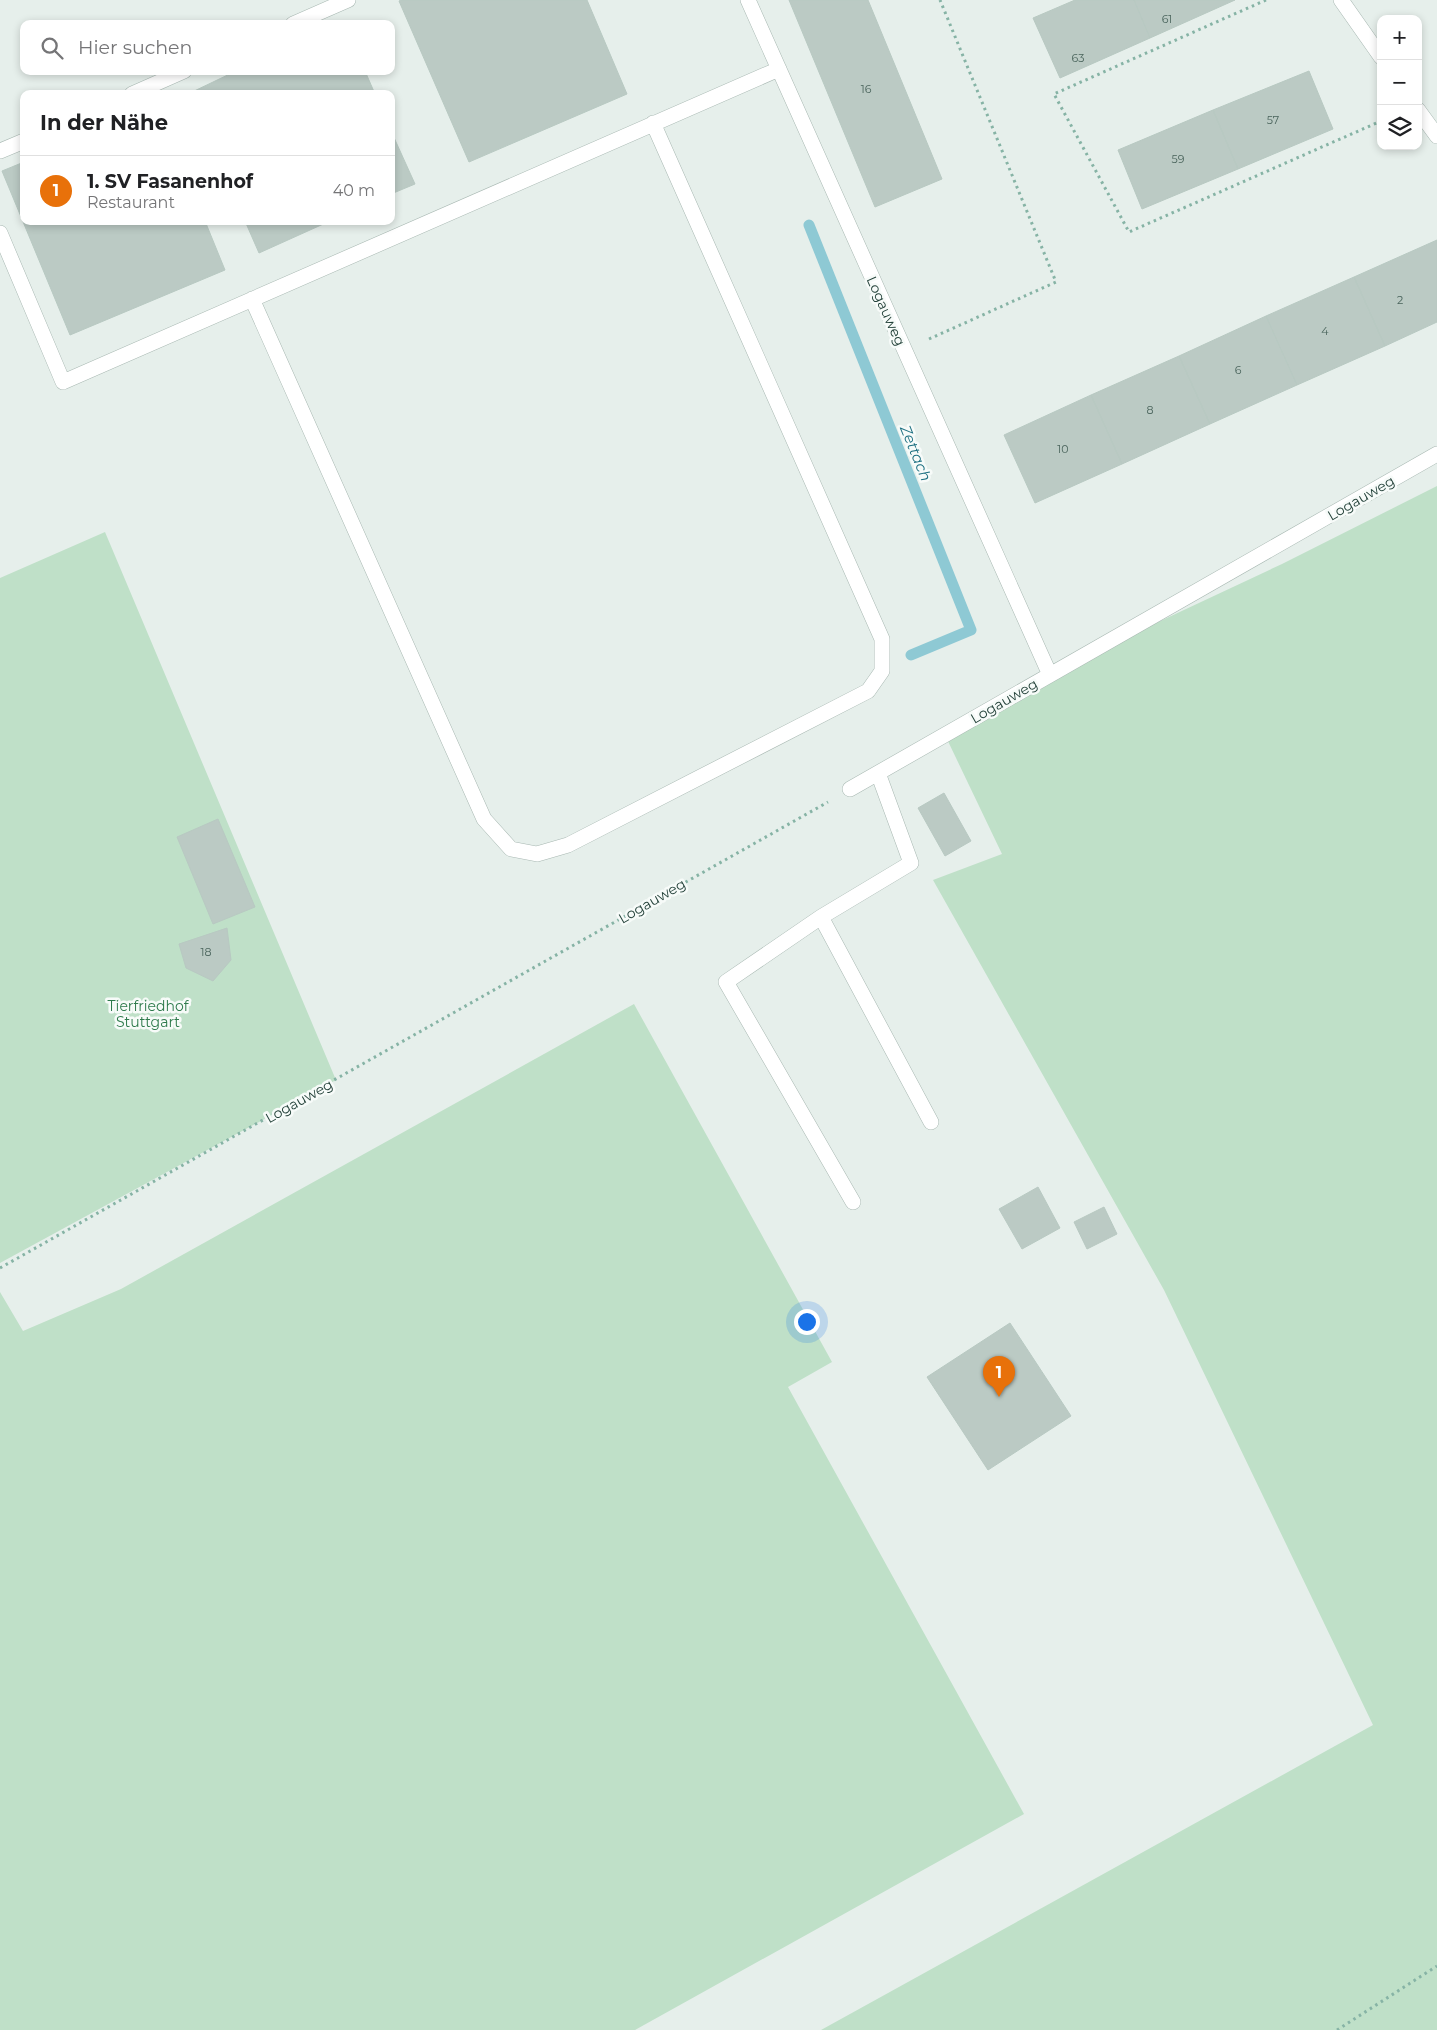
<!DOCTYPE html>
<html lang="de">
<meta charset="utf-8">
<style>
:root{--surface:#fff;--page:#f2f2f2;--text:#202124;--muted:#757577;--line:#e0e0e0;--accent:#111827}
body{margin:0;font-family:Montserrat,sans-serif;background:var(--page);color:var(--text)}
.controls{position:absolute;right:15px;top:15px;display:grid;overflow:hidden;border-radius:10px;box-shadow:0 2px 8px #0003}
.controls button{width:45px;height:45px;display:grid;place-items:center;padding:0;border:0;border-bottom:1px solid var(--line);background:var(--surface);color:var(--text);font:25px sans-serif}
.you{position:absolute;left:806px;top:1321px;width:18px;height:18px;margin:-12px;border:4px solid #fff;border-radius:50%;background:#1a73e8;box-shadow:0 0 0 8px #1a73e833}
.badge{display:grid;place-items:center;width:32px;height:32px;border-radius:50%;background:var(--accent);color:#fff;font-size:16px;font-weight:700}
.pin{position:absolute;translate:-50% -41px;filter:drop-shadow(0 1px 2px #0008)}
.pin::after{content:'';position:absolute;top:26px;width:18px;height:15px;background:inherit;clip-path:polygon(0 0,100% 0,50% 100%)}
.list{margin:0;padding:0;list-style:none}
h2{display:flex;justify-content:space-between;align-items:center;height:65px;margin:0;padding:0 20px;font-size:21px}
h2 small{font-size:16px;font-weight:400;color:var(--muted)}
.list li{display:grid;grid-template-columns:32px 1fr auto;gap:15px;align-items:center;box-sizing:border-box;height:70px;padding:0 20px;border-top:1px solid var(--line)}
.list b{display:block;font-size:19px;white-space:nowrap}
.list p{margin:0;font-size:16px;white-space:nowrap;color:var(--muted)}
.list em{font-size:16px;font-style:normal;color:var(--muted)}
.icon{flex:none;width:28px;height:28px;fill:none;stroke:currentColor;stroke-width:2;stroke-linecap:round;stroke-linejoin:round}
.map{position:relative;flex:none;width:1437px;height:2030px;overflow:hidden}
.search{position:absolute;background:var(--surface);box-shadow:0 2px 8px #0003;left:20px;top:20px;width:375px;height:55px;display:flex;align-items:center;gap:12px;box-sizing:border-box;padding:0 18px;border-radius:10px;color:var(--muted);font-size:19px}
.panel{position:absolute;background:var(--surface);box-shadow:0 2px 8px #0003;left:20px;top:90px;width:375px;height:135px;border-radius:10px}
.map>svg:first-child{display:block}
.green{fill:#bfe0c8}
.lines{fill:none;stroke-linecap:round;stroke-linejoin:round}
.stream{stroke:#8ec9d4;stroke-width:11}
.building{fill:#bbcac4;stroke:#b8c9c2}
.minor-casing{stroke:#a8b8b2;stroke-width:16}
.path{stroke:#86b3a5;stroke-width:3;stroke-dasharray:2.5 4;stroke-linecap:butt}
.minor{stroke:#fff;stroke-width:15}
.labels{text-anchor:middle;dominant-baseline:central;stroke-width:5;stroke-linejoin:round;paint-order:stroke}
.number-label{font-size:11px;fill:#4a645c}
.street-label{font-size:14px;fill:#24423a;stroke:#f7fbf9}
.park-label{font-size:14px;fill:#2d7a4b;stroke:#f7fbf9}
.water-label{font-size:15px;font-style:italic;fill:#1c6f80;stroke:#f7fbf9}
</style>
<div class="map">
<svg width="1437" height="2030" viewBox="0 0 1437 2030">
<rect width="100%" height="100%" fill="#e6efeb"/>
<path class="green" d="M1437 486V2030H821L1373 1725 1164 1290 933 880 1002 854 945 735 1075 661 1282 564Z
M105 532 336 1080 0 1263V578Z
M634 1004 832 1362 788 1387 1024 1814 635 2030H0V1292L23 1331 121 1289Z"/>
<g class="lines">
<path class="stream" d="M809 225 971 630 911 655"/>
</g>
<path class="building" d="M401 0H587L627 94 469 162 399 1Z
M789 0H868L942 179 875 207Z
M1075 0H1134L1150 38 1060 78 1033 18Z
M1134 0H1235L1150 38Z
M236 71H365L375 94H188Z
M1309 71 1333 129 1238 169 1213 110Z
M1213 110 1238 169 1142 209 1118 150Z
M391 131 415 184 391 194Z
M24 162V221H205L225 270 70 335 2 171Z
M245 221H330L259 253Z
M1437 240V322L1385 346 1354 277Z
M1354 277 1385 346 1297 385 1266 316Z
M1266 316 1297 385 1210 424 1179 356Z
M1179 356 1210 424 1122 464 1091 395Z
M1091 395 1122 464 1035 503 1004 435Z
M944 793 971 841 945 856 918 808Z
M218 819 255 907 213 924 177 837Z
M227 928 231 960 213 981 186 968 179 944Z
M1038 1187 1060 1228 1022 1249 999 1209Z
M1104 1207 1117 1234 1087 1249 1074 1222Z
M1010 1323 1071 1416 988 1470 927 1377Z"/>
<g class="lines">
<defs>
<path id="minor" d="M748 0 1050 675
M1341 0 1381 57
M293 24 348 0
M132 94 184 71
M1418 110 1437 136
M0 151 24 141
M0 233 63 382 779 69
M252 299 484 819 511 849 537 854 568 845 868 691 882 671V639L653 123
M850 789 1437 454
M821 917 931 1122
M853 1202 726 982 821 917 911 863 878 773"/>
</defs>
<use href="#minor" class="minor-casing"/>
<path class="path" d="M1266 0 1054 94 1129 232 1381 121
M929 339 1056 282 940 0
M0 1268 828 802
M1337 2030 1437 1966"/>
<use href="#minor" class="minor"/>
</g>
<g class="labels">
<g class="number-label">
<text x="1167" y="19">61</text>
<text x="1078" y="58">63</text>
<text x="866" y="89">16</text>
<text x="1273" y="120">57</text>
<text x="1178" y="159">59</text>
<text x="1400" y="300">2</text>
<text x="1325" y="331">4</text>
<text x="1238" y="370">6</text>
<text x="1150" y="410">8</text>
<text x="1063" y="449">10</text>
<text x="206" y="952">18</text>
</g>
<g class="street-label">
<text transform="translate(886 311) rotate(66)">Logauweg</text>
<text transform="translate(1361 498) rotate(-30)">Logauweg</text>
<text transform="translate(1004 701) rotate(-30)">Logauweg</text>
<text transform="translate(652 901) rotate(-30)">Logauweg</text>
<text transform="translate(299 1101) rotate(-29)">Logauweg</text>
</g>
<g class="park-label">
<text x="148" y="1006">Tierfriedhof<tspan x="148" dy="16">Stuttgart</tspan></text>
</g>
<g class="water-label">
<text transform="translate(916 453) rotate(68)">Zettach</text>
</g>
</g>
</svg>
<div class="controls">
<button>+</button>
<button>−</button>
<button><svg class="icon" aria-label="layers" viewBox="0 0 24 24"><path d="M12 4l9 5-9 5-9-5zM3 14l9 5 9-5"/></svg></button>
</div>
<div class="you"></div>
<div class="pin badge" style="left:999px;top:1397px;background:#e8710a">1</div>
<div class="search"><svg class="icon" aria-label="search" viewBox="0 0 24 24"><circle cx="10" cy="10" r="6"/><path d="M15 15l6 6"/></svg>Hier suchen</div>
<section class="panel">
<h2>In der Nähe<small></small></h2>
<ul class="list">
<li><span class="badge" style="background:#e8710a">1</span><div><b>1. SV Fasanenhof</b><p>Restaurant</p></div><em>40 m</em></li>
</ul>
</section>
</div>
